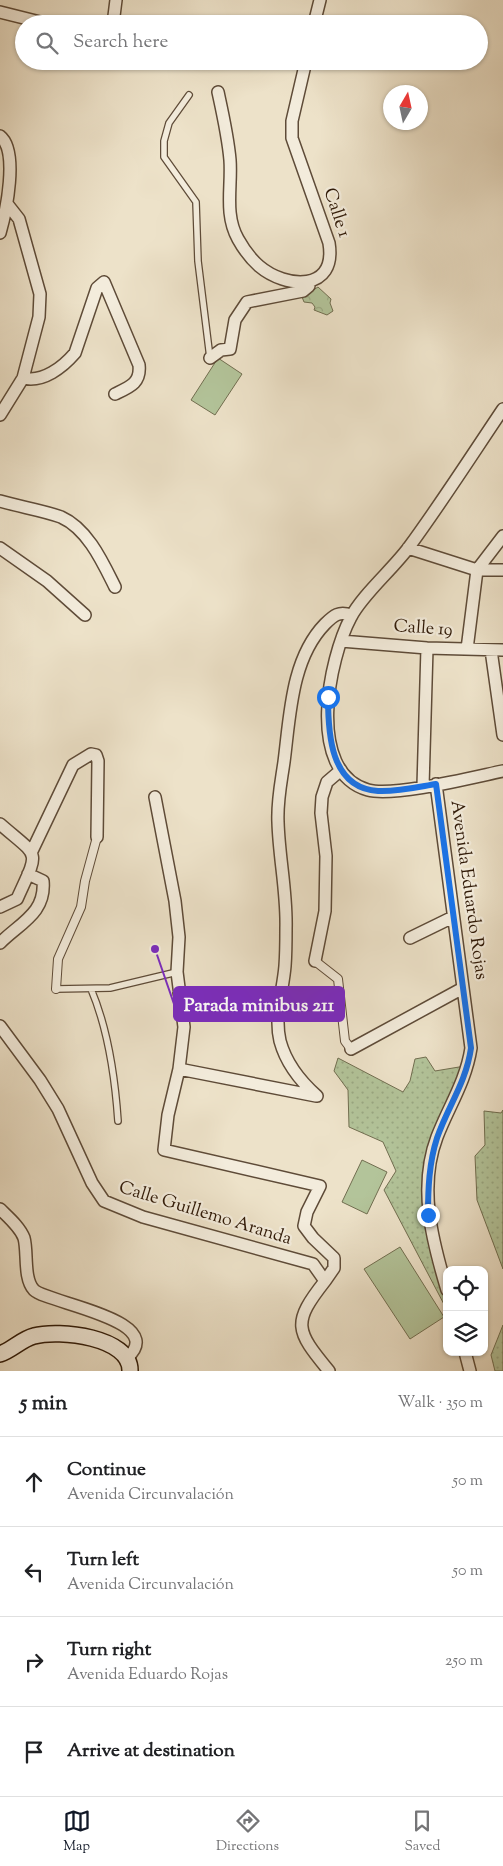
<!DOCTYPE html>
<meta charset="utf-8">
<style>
:root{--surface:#fff;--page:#f2f2f2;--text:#202124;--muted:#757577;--line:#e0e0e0;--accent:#111827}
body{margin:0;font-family:"Sorts Mill Goudy",serif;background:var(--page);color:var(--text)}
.controls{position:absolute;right:15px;bottom:15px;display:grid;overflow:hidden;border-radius:10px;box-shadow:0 1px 4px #0004}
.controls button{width:45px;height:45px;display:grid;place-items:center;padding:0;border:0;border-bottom:1px solid var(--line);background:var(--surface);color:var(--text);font:25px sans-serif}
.compass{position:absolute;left:383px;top:85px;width:45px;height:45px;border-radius:50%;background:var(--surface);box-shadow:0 1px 4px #0004;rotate:9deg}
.stop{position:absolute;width:15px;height:15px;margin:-11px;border:4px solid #1a73e8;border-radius:50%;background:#fff}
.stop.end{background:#1a73e8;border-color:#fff;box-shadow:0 1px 5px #0008}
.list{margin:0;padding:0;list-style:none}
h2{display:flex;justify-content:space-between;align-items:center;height:65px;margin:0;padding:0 20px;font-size:21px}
h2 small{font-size:16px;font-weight:400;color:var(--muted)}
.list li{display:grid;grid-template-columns:32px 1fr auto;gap:15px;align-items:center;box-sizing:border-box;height:90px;padding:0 20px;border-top:1px solid var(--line)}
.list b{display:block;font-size:19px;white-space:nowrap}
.list p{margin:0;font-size:16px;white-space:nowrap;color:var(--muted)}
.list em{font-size:16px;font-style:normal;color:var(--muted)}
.icon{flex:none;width:28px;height:28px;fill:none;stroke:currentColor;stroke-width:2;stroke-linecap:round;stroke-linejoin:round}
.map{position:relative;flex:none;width:503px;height:1371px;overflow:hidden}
.search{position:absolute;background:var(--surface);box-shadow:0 1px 4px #0004;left:15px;right:15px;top:15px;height:55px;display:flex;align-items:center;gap:12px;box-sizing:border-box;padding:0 18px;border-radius:28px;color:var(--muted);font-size:19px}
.sheet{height:425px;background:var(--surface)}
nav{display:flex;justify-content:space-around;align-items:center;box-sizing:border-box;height:70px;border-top:1px solid var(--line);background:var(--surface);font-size:14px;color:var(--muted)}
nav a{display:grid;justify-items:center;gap:2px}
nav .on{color:var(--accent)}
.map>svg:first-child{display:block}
.grass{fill:url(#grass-dots);stroke:#716e50}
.forest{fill:url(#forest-crowns);stroke:#716e50}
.pitch{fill:#b3c49a;stroke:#716e50}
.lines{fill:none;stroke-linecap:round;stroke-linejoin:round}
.service-casing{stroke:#5e4b38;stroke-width:8}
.pedestrian-casing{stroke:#5e4b38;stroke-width:10}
.minor-casing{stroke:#5e4b38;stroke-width:14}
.secondary-casing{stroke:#2f1907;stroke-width:18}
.service{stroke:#f3ecdc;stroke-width:5.5}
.pedestrian{stroke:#f3ecdc;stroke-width:8}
.minor{stroke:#f3ecdc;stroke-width:11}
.secondary{stroke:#f3ecdc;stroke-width:15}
.route{stroke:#1a73e8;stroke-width:6}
.labels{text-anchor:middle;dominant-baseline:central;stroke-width:4.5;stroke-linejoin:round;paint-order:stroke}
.street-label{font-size:18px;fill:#2f1907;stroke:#f3ecdc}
.leader{fill:none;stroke:#7b2cbf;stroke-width:2}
.callout-dot{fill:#7b2cbf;stroke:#f3ecdc;stroke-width:2}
.callout{fill:#7b2cbf;stroke:#7b2cbf;stroke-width:2}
.callout-label{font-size:19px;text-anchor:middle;font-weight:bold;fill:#fff}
</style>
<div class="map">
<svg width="503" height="1371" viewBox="0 0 503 1371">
<defs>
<pattern id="grass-dots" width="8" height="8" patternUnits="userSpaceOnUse" patternTransform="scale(1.25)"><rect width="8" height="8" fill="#b3c49a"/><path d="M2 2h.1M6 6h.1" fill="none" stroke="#9aa883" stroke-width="1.8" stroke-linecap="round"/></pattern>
<pattern id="forest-crowns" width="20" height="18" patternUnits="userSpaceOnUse" patternTransform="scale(1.25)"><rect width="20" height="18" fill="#b3c49a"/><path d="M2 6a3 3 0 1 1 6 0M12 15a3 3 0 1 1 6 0" fill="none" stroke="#9aa883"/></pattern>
</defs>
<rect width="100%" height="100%" fill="#ede2c9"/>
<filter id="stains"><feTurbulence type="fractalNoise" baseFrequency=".004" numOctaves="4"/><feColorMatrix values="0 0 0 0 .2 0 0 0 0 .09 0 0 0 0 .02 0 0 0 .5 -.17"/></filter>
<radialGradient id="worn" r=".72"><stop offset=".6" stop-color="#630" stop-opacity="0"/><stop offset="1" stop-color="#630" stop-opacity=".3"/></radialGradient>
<path class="grass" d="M426 1057 435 1071 465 1066 439 1140 429 1193 447 1274V1310L384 1190 396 1171 383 1142 349 1127 348 1090 334 1071 338 1058 403 1092 410 1081 415 1059Z
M503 1110V1269L477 1200 475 1156 485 1145 484 1111 501 1113Z
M503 1325V1371H495L491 1355Z"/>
<path class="forest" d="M318 287 331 299 330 303 333 311 327 315 314 310 315 307 312 303 304 302 302 297Z"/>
<path class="pitch" d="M218 358 242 374 215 415 191 400Z
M362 1160 387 1172 367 1214 342 1202Z
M400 1247 444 1317 410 1339 364 1269Z"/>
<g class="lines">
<defs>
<path id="service" d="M189 95 169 123 164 141V157L196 202 198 261 210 358
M56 989 110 988 177 972
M91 989C108 1029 115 1077 118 1121"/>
<path id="pedestrian" d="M315 961 338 979 345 1041 351 1049
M56 989 58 959 81 907 85 881 97 837"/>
<path id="minor" d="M0 12 48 24
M113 24 116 0
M314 24 320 0
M218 92C223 115 228 137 230 160 232 187 224 214 238 239 243 248 251 259 259 266 286 289 337 292 329 243L292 138V121L306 61
M0 136C19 151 6 212 0 233
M210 358 221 350 230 349 235 320 247 302 303 291 309 286V282
M23 378C43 383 63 367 75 353L97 288 104 282 139 365C141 383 130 387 115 394
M503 409C472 455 442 502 409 547 393 569 362 595 351 617 329 658 305 772 368 790 394 797 474 777 503 771
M0 415 23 378 39 317 40 294 19 219 8 205
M0 501C20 507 42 510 61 517 88 529 103 563 115 587
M0 548 47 581 85 615
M408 548 477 570H503
M341 641 427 648 503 650
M467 649 477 570 503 536
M491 650 503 735
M436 784 471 1048C466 1081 449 1106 437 1137 418 1187 432 1240 447 1290
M423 786 427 648
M155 797 175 901 179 937 177 972 184 1027 179 1069 168 1115 164 1150 320 1186 307 1212 304 1226 313 1238 334 1258V1268L325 1281
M0 824C40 859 40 848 17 899L0 907
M32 851 73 765 91 754 96 755 98 761 97 837
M410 938 453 917
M0 943C20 923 46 913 43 881L28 874
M315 961 325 911 326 856 321 813 322 797 327 782 341 770
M179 993H190L278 1012
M0 1026 40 1080 58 1109 92 1183 104 1201 143 1217 313 1264 325 1281C292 1323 295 1330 329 1371
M351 1049 463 988
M179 1069 316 1096
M317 1096C300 1081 286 1063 280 1041 274 1015 283 991 285 966 286 953 286 940 286 928 287 892 279 858 278 822 277 801 281 783 284 762 290 716 291 659 325 624 334 615 339 611 351 615
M0 1209C8 1217 20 1227 24 1238 28 1252 23 1278 34 1290 47 1303 170 1320 127 1358
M465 1352 470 1371"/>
<path id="secondary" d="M0 1354C12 1350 22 1339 34 1336 59 1329 131 1337 130 1371"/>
</defs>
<use href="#service" class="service-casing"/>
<use href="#pedestrian" class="pedestrian-casing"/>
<use href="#minor" class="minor-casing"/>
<use href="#secondary" class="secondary-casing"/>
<use href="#service" class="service"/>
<use href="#pedestrian" class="pedestrian"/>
<use href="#minor" class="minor"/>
<use href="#secondary" class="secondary"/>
</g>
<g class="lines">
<path class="route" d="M328 697C328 733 330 788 378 791 397 792 418 787 436 784L471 1048C466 1083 448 1106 437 1138 429 1163 428 1189 428 1215"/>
</g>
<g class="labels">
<g class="street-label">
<text transform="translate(336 213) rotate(72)">Calle 1</text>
<text transform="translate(423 629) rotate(4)">Calle 19</text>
<text transform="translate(468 890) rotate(82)">Avenida Eduardo Rojas</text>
<text transform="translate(205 1214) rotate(17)">Calle Guillemo Aranda</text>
</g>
</g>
<path class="leader" d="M155 949L174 1004"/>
<circle class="callout-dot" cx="155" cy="949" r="5"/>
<rect class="callout" x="174" y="987" width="170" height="34" rx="5"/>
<g class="callout-label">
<text x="259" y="1011">Parada minibus 211</text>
</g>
<rect width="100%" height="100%" filter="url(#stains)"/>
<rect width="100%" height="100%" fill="url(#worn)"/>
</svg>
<div class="controls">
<button><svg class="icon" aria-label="locate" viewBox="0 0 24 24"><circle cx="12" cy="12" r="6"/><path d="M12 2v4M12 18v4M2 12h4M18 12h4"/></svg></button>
<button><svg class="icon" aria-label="layers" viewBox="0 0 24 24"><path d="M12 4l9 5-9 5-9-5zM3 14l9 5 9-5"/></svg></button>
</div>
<svg class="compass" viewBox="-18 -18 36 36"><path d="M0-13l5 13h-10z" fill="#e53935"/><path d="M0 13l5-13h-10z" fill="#757577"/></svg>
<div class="stop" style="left:328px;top:697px"></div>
<div class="stop end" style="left:428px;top:1215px"></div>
<div class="search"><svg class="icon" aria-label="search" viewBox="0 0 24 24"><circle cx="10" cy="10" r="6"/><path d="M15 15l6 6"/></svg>Search here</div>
</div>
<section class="sheet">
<h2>5 min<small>Walk · 350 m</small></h2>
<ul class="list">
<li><svg class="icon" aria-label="ahead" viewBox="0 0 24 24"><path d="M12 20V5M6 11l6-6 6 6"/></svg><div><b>Continue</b><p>Avenida Circunvalación</p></div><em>50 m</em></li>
<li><svg class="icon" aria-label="left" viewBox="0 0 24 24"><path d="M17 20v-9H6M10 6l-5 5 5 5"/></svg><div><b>Turn left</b><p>Avenida Circunvalación</p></div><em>50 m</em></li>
<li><svg class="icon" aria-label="right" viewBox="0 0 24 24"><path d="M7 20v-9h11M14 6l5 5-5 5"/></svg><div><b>Turn right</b><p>Avenida Eduardo Rojas</p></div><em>250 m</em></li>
<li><svg class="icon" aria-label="arrive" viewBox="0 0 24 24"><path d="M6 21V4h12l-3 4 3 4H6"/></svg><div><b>Arrive at destination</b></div></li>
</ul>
</section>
<nav>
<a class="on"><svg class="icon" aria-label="map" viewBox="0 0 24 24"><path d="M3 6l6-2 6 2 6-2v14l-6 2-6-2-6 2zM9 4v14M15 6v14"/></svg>Map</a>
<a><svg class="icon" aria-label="directions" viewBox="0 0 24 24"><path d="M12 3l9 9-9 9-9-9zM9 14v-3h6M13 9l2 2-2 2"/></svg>Directions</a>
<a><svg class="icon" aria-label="saved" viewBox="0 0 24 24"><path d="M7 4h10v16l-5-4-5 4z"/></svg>Saved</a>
</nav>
